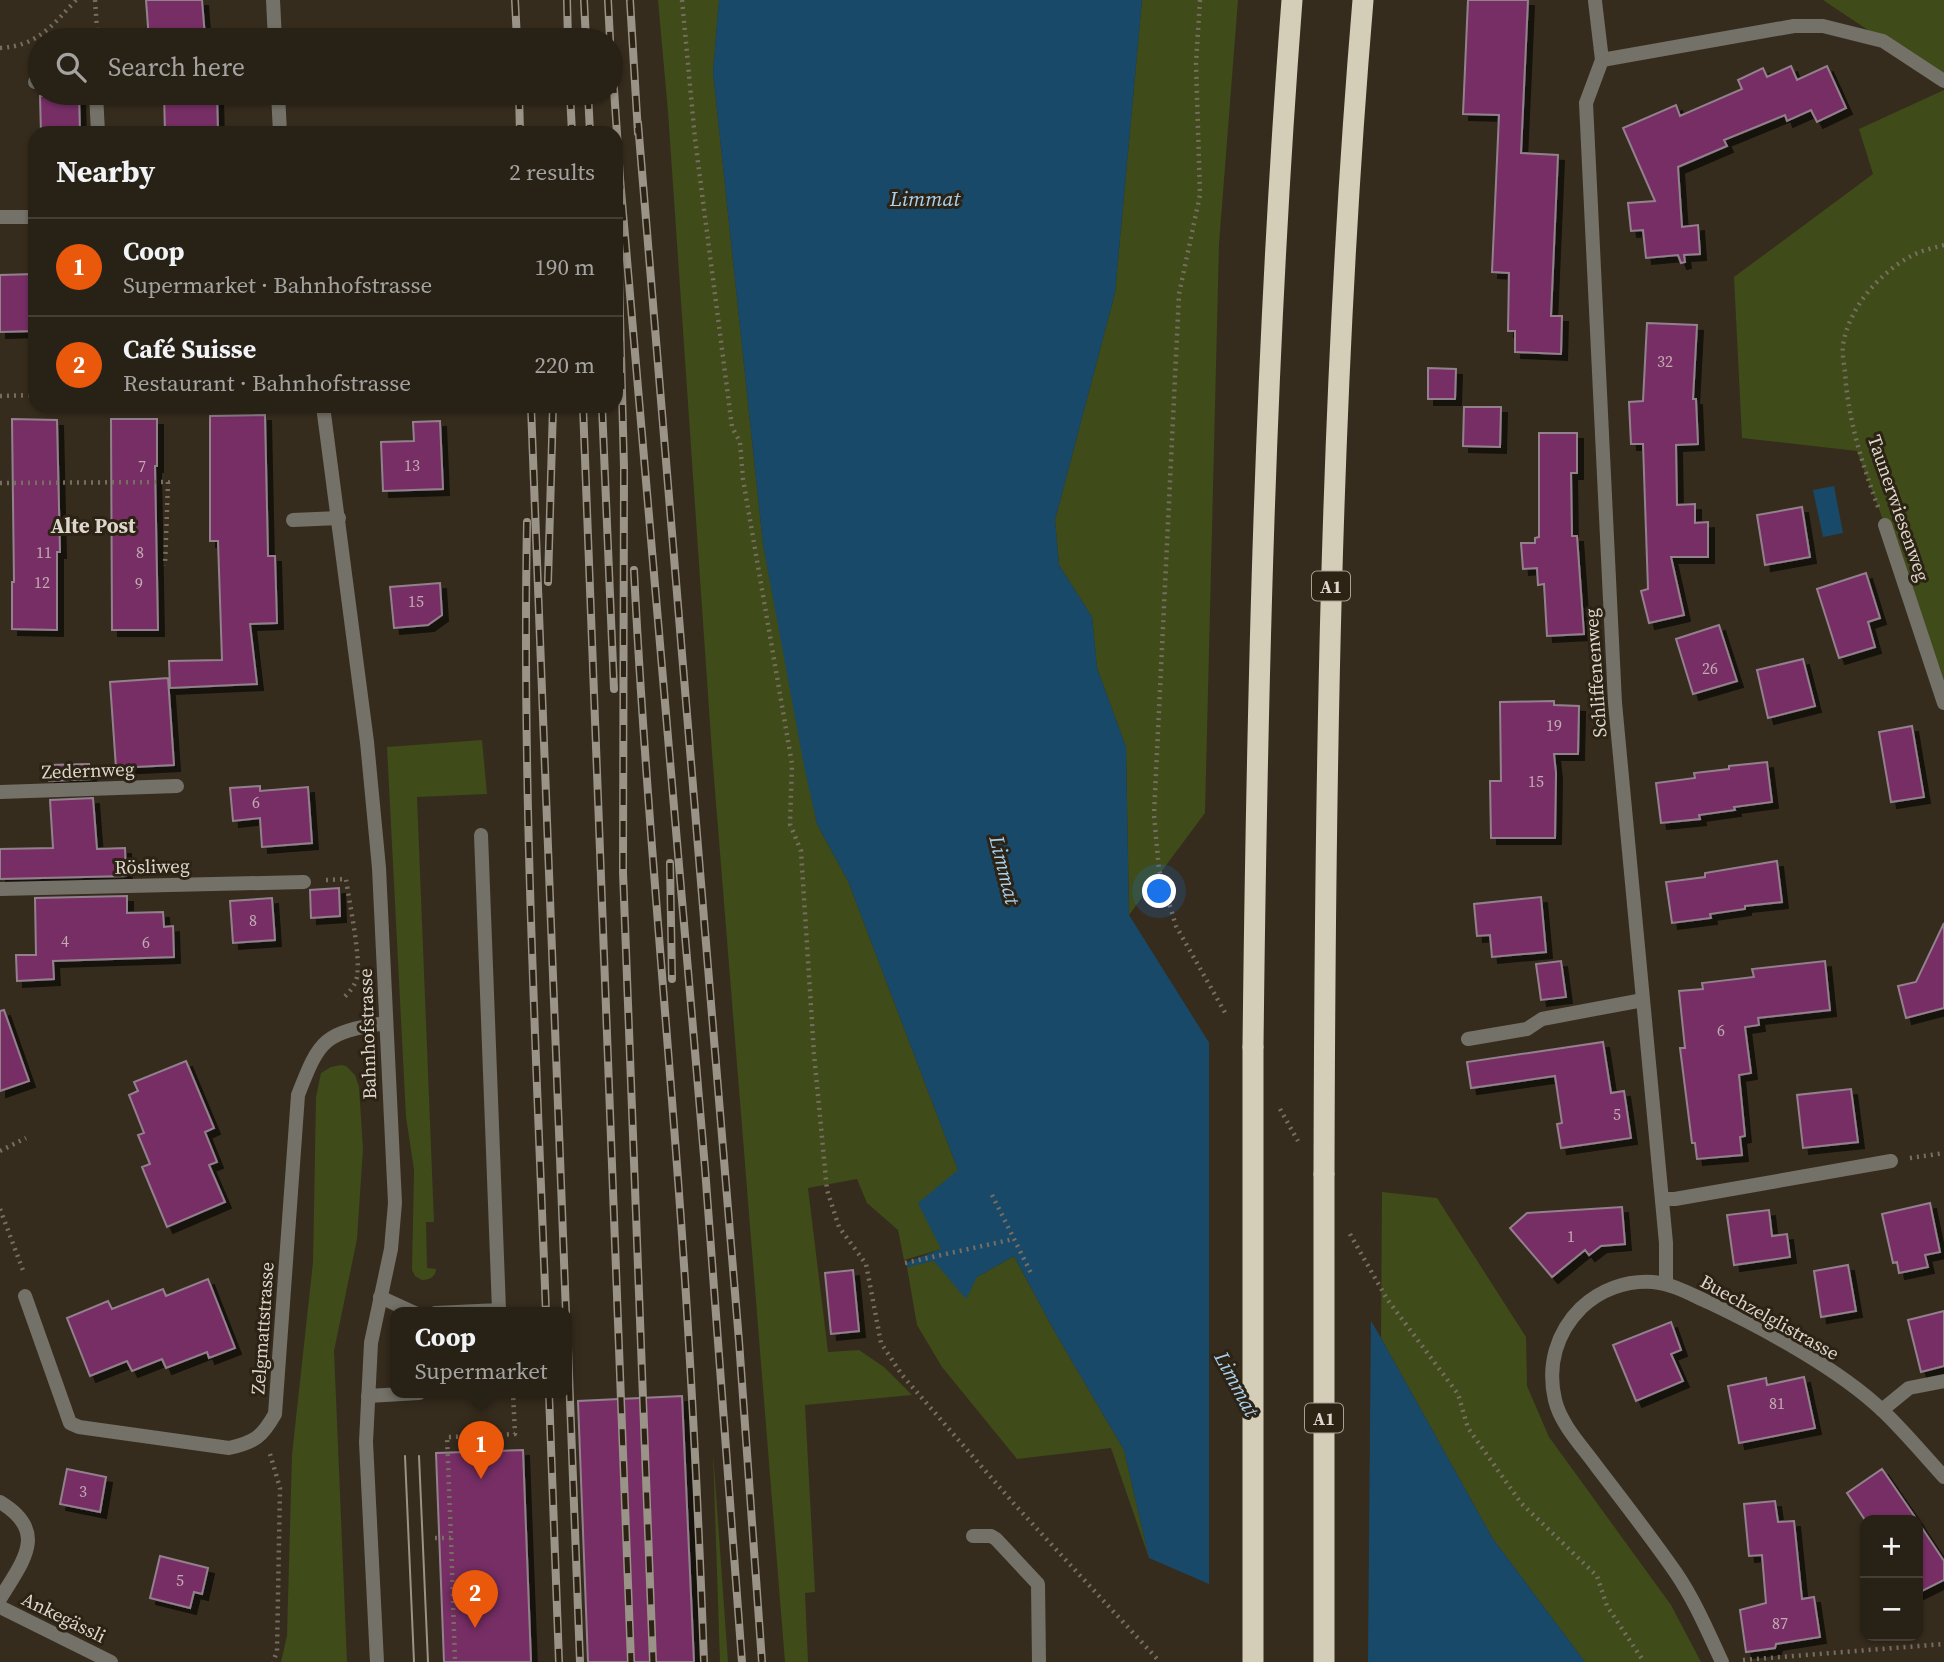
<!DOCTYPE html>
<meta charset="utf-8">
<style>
:root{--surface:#282116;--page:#30291f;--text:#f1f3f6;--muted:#a5a3a1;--line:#443e35;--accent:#ea580c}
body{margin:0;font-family:"Source Serif 4",serif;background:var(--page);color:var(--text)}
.controls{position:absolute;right:21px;bottom:21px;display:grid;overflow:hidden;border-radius:14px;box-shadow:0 2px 5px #0004}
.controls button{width:63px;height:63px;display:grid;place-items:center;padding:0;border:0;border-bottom:2px solid var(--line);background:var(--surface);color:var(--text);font:35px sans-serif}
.you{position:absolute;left:1160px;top:892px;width:24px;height:24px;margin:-18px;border:5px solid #fff;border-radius:50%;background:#1a73e8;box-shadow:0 0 0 10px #1a73e833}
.badge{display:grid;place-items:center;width:46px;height:46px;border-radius:50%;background:var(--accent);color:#fff;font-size:23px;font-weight:700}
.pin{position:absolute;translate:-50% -58px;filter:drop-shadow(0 2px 4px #0008)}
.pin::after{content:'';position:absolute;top:37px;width:24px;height:21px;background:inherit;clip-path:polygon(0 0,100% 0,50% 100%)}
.popup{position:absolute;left:390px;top:1307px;width:182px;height:91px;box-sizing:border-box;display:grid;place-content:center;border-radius:14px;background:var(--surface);filter:drop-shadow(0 2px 5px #0005);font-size:23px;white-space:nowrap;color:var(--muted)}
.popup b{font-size:26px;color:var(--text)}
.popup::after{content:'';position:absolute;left:50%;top:100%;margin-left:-14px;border:14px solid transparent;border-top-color:var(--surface)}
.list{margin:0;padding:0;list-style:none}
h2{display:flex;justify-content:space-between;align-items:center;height:91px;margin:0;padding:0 28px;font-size:30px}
h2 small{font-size:23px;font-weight:400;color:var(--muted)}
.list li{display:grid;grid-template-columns:46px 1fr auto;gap:21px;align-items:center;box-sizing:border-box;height:98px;padding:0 28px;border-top:2px solid var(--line)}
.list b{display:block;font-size:26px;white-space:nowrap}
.list p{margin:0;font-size:23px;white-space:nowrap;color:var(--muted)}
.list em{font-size:23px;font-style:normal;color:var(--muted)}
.icon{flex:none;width:38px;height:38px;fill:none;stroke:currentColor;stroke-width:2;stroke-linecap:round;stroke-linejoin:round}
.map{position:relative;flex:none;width:1944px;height:1662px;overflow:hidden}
.search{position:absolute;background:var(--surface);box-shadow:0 2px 5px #0004;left:28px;top:28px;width:595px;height:77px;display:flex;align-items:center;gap:18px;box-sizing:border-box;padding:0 24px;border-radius:38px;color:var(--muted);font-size:26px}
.panel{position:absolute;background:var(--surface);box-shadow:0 2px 5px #0004;left:28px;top:126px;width:595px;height:287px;border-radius:21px}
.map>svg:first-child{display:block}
.green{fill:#3f4b19}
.water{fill:#194968}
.pier{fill:#362c1d}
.building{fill:#762e65;stroke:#93808d;stroke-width:2;filter:url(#shadow)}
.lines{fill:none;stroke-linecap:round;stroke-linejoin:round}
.path{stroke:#776e61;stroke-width:4.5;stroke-dasharray:2 5;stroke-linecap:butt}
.lane{stroke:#747168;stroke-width:14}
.street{stroke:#747168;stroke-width:14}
.highway{stroke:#d4cdb8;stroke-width:21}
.tram{stroke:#9a9387;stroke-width:2}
.rail-casing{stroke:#9a9387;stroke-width:8}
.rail{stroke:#2c2314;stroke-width:5;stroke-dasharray:16;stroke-linecap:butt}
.highway-bridge{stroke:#d4cdb8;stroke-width:21}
.labels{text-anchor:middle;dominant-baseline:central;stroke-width:6;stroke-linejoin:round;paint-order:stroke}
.number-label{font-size:16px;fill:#c2acb2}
.shield{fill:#2c2314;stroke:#a7a095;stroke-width:2}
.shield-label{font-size:18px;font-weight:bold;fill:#dcd6cc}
.street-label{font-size:19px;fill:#dcd6cc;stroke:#2c2314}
.water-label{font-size:21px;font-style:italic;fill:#a9d1f0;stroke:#2c2314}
.neighbourhood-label{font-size:21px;font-weight:bold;fill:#dcd6cc;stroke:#2c2314}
</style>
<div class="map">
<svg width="1944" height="1662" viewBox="0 0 1944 1662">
<defs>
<filter id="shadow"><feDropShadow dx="6" dy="6" stdDeviation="0" flood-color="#0009"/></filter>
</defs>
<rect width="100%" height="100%" fill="#362c1d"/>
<path class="green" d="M658 0H719L713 72 763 544 817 824 848 881 958 1170 942 1249 904 1260 898 1230 867 1203 857 1179 808 1188 828 1352 859 1350 884 1367 912 1395 805 1405 815 1592 805 1593 808 1662H785L712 753 668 112Z
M1142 0H1238L1219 244 1205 813 1129 915 1126 747 1097 668 1092 617 1059 565 1055 520 1115 293Z
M1823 0H1944V81Z
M1944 90V703L1885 525 1857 451 1742 438 1734 277 1873 174 1859 129Z
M482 740 487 794 417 797 434 1222H426L427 1268 436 1269C436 1277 429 1280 422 1280L415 1276 412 1270 414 1170 406 1117 387 747Z
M341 1065 346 1066 355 1075 359 1087 363 1149 357 1239 334 1351 347 1662H281L287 1636 292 1455 313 1262 316 1097 321 1073 331 1067Z
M1382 1192 1437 1198 1526 1337 1527 1386 1549 1437 1671 1605 1701 1662H1585L1493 1539 1381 1338Z
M1014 1256 1056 1334 1124 1450 1149 1558 1111 1448 1017 1459 942 1367 917 1325 907 1267 934 1260 977 1277Z
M713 1452 728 1662H720Z"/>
<path class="water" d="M719 0H1142L1115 293 1055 520 1059 565 1092 617 1097 668 1126 747 1129 915 1213 1049 1381 1338 1493 1539 1585 1662H1234L1209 1608V1584L1149 1558 1124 1450 1056 1334 1014 1256 977 1277 966 1299 934 1261 907 1267 905 1263 941 1249 918 1203 958 1170 848 881 817 824 804 766 763 544 713 72Z
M1834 486 1843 533 1823 537 1813 490Z"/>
<path class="pier" d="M1209 1037 1371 1313 1368 1662H1230L1209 1617Z"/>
<path class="building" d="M146 0H202L205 37 149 40Z
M1468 0H1528L1521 153 1558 155 1551 316H1562L1561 354 1515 352V331H1508L1509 273 1492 272 1499 115 1463 114Z
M1791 66 1797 80 1827 66 1846 108 1817 122 1811 110 1787 121 1785 115 1724 140 1727 146 1678 167 1682 227 1698 225 1700 254 1684 255 1685 262 1681 263 1678 255 1646 258 1643 230 1631 231 1628 203 1655 201 1623 128 1676 105 1680 116 1742 89 1738 80 1763 68 1767 77Z
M164 93H217L218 133H165Z
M40 96H79L80 133H41Z
M35 274V331L0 332V275Z
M1647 323 1697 325 1693 399H1696L1698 444 1676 445 1677 505 1695 504V523L1708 522V557H1671L1684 615 1649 623 1641 591 1648 589 1643 444H1631L1629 402 1643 401Z
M1428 368 1456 369 1455 399H1428Z
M1464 407H1501L1500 447 1463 446Z
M265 415 268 556H275L277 623 250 624 257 684 170 688 169 661 222 660 218 541H210V416Z
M12 419 57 420 60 552H57V630L12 629V582H14Z
M111 419H157V466H155L158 630H112Z
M440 421 443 489 383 491 381 442 414 441 413 422Z
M1539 433H1577V473H1571L1572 536H1577L1584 634 1547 636 1544 584 1538 585 1537 568 1523 569 1521 543H1535V538L1539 537Z
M1802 507 1810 557 1765 565 1757 515Z
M1866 573 1880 618 1868 622 1875 647 1839 658 1817 589Z
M440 583 442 615 428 625 394 628 390 587Z
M1719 625 1737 681 1693 694 1676 639Z
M1803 659 1815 706 1768 718 1757 670Z
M168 678 174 765 116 768 110 682Z
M1554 701V705L1579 706 1578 754H1554L1556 773 1555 838H1491L1490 781H1501L1500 702Z
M1912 726 1924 797 1891 802 1879 732Z
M1767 762 1772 802 1734 807 1735 810 1699 815 1700 819 1661 823 1656 783 1695 778 1694 773 1729 769V766Z
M89 764 91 779 49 781 48 765Z
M260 786V791L308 787 312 843 262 847 260 818 233 821 230 788Z
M93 798 97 849 125 848 126 876 0 879V849L53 848 50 800Z
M1777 861 1782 902 1745 906V909L1710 914 1711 918 1672 923 1666 882 1705 877V873Z
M339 888 340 916 311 918 310 890Z
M127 896V913L163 912 164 927 173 926 174 957 53 961 54 979 17 981 16 955H36L35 898Z
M1541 897 1546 952 1492 957 1490 935 1477 936 1474 904Z
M272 898 275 940 233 943 230 901Z
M1944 923V1008L1906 1018 1898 986 1916 982Z
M1561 961 1566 997 1541 1000 1536 964Z
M1825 961 1830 1010 1758 1018 1759 1025 1745 1027 1751 1073 1739 1075 1745 1136 1740 1137 1742 1155 1697 1159 1695 1143H1692L1680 1048H1685L1679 991 1703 989 1702 983 1754 977 1752 969Z
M4 1010 29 1081 0 1091V1011Z
M1603 1042 1611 1093 1624 1091 1631 1138 1561 1148 1557 1124 1562 1123 1555 1076 1471 1088 1467 1062Z
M186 1061 214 1128 205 1132 217 1162 209 1165 225 1202 167 1227 142 1167 150 1164 138 1135 144 1133 129 1095 138 1091 134 1082Z
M1851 1089 1858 1142 1803 1148 1797 1095Z
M1930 1203 1940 1252 1925 1255 1928 1267 1899 1273 1897 1262 1893 1263 1882 1214Z
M1622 1207 1625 1244 1601 1246 1589 1255 1585 1250 1552 1277 1510 1228 1527 1213Z
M1769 1210 1772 1236 1787 1234 1790 1257 1734 1265 1727 1215Z
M1848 1265 1856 1311 1821 1317 1814 1271Z
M853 1270 859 1331 831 1334 825 1273Z
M208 1279 235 1348 209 1358 207 1352 166 1368 162 1359 132 1371 127 1361 90 1376 67 1318 108 1301 112 1309 163 1289 166 1296Z
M1944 1311V1366L1921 1372 1908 1320Z
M1671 1322 1681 1350 1671 1354 1683 1381 1636 1401 1613 1345Z
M1804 1377 1815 1428 1739 1443 1728 1386 1766 1378 1767 1385Z
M682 1396 694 1662H588L578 1401Z
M523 1450 531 1662H444L436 1453Z
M67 1469 106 1477 100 1512 60 1504Z
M1882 1469 1917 1520H1865L1847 1493Z
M1775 1501 1778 1522 1794 1521 1802 1599 1814 1597 1820 1637 1776 1644 1775 1648 1746 1652 1740 1610 1766 1603 1762 1555 1749 1556 1744 1504Z
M1918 1522 1944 1561V1580L1918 1593Z
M160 1556 208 1568 202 1594 194 1592 190 1608 150 1598Z"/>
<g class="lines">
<path class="path" d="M95 0 97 29 105 40
M682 0 695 139 732 427 740 442 743 479 792 764 790 824 801 851 814 1054 827 1190 839 1227 866 1264 881 1343 902 1375 1015 1505 1160 1662
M1200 0 1196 63 1200 195 1179 294 1154 815 1159 870 1176 926 1227 1016
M238 40 254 39
M0 48C37 46 52 26 76 0
M0 396 35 395
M0 483 168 482 165 566
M1878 507C1862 463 1848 420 1845 372 1844 364 1842 354 1843 345 1849 307 1880 272 1913 255 1923 250 1934 248 1944 245
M326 880 346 879C349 902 361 956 357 977 355 986 349 993 342 999
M1280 1109 1298 1141
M0 1151 26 1138
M1910 1158 1944 1153
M992 1195 1032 1275
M0 1209 24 1273
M1350 1234 1387 1299 1458 1394 1468 1428 1521 1503 1597 1576 1607 1606 1644 1662
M905 1263 1014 1239
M481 1451 480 1436 515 1434 513 1393
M270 1454 280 1488 277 1651 273 1662
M435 1538H451L447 1437 480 1436
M451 1538 455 1662
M1743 1660 1944 1644"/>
<path class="lane" d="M35 82H40
M96 93 98 133
M293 520 339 518
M0 792 177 786
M0 889 304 882
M1468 1039 1527 1029 1542 1019 1643 1000
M1662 1199H1675L1891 1161
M380 1297 415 1313
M435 1313 499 1310 481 835
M368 1396 419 1393
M1882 1410 1909 1388 1944 1381
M0 1502C50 1532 22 1562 0 1599
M973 1536H991L996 1539 1038 1584 1039 1662"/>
<path class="street" d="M273 0 275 40
M1595 1 1602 60 1586 103 1615 703 1666 1243V1284
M1602 60 1794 26H1823L1883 41 1944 81
M278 93 280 133
M0 217H35
M323 406 367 742 379 868 395 1203 391 1249 371 1343 366 1442 377 1662
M1885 525 1944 703
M25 1296 70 1423 79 1427 229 1448C255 1442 262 1437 275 1414L298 1095C320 1038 324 1033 385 1023
M0 1607 111 1662
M1722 1662C1708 1632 1695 1601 1676 1573 1651 1537 1624 1502 1597 1467 1582 1446 1561 1425 1555 1400 1547 1366 1556 1333 1581 1308 1600 1290 1626 1280 1653 1282 1673 1284 1690 1294 1708 1302 1763 1328 1839 1369 1883 1411 1904 1431 1924 1455 1944 1477"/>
<path class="highway" d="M1253 1047C1257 697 1265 349 1292 0
M1324 1174C1325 782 1330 390 1363 0"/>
<path class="tram" d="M405 1456 414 1662
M419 1456 428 1662"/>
<defs>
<path id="rail" d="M515 0 517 40
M567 0 568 40
M584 0 586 40
M608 0 610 40
M630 0 638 133
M611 45 620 178 705 1168 742 1662
M519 93 520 133
M570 93 572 133
M588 93 590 133
M638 123 739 1341 762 1662
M619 277 624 468 623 872 653 1662
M531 406 566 1313
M583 406 631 1662
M602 406 614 689
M527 522C522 786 536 1049 546 1313
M634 570C644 773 663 976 678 1179 690 1340 698 1501 704 1662
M548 582 553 406
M670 863 672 979
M567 1321 580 1662
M549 1393 559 1662"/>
</defs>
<use href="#rail" class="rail-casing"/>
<use href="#rail" class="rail"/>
<path class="highway-bridge" d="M1253 1662V1047
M1324 1662V1174"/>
</g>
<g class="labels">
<g class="number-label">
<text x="1665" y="361">32</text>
<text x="412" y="465">13</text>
<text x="142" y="466">7</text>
<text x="44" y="552">11</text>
<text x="140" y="552">8</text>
<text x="42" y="582">12</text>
<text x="139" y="583">9</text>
<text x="416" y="601">15</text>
<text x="1710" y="668">26</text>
<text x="1554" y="725">19</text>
<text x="1536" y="781">15</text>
<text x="256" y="802">6</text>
<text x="253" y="920">8</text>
<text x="65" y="941">4</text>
<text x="146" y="942">6</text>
<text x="1721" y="1030">6</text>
<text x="1617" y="1114">5</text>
<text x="1571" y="1236">1</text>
<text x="1777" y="1403">81</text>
<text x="83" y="1491">3</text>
<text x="180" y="1580">5</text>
<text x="1780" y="1623">87</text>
</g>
<g class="shield">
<rect x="1312" y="571.5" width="38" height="29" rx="5"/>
<rect x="1305" y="1403.5" width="38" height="29" rx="5"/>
</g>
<g class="shield-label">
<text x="1331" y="586">A1</text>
<text x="1324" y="1418">A1</text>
</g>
<g class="street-label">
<text transform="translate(1899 508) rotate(71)">Taunerwiesenweg</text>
<text transform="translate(1595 673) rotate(-94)">Schliffenenweg</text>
<text transform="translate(88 770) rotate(-2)">Zedernweg</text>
<text transform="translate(152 866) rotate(-1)">Rösliweg</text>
<text transform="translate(367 1034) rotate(-92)">Bahnhofstrasse</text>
<text transform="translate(1770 1317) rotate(29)">Buechzelglistrasse</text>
<text transform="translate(262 1328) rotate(-86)">Zelgmattstrasse</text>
<text transform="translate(64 1617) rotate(26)">Ankegässli</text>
</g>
<g class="water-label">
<text x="925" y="198">Limmat</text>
<text transform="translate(1005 870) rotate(76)">Limmat</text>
<text transform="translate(1237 1384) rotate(62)">Limmat</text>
</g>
<g class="neighbourhood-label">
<text x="93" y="525">Alte Post</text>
</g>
</g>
</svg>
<div class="controls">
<button>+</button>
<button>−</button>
</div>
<div class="you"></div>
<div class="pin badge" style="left:481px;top:1479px">1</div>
<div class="popup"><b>Coop</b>Supermarket</div>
<div class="pin badge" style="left:475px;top:1628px">2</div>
<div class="search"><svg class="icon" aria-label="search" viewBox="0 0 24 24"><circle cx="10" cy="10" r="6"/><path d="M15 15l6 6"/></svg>Search here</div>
<section class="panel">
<h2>Nearby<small>2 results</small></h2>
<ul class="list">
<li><span class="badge">1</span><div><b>Coop</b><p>Supermarket · Bahnhofstrasse</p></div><em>190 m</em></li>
<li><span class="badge">2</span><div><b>Café Suisse</b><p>Restaurant · Bahnhofstrasse</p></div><em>220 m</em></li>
</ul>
</section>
</div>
